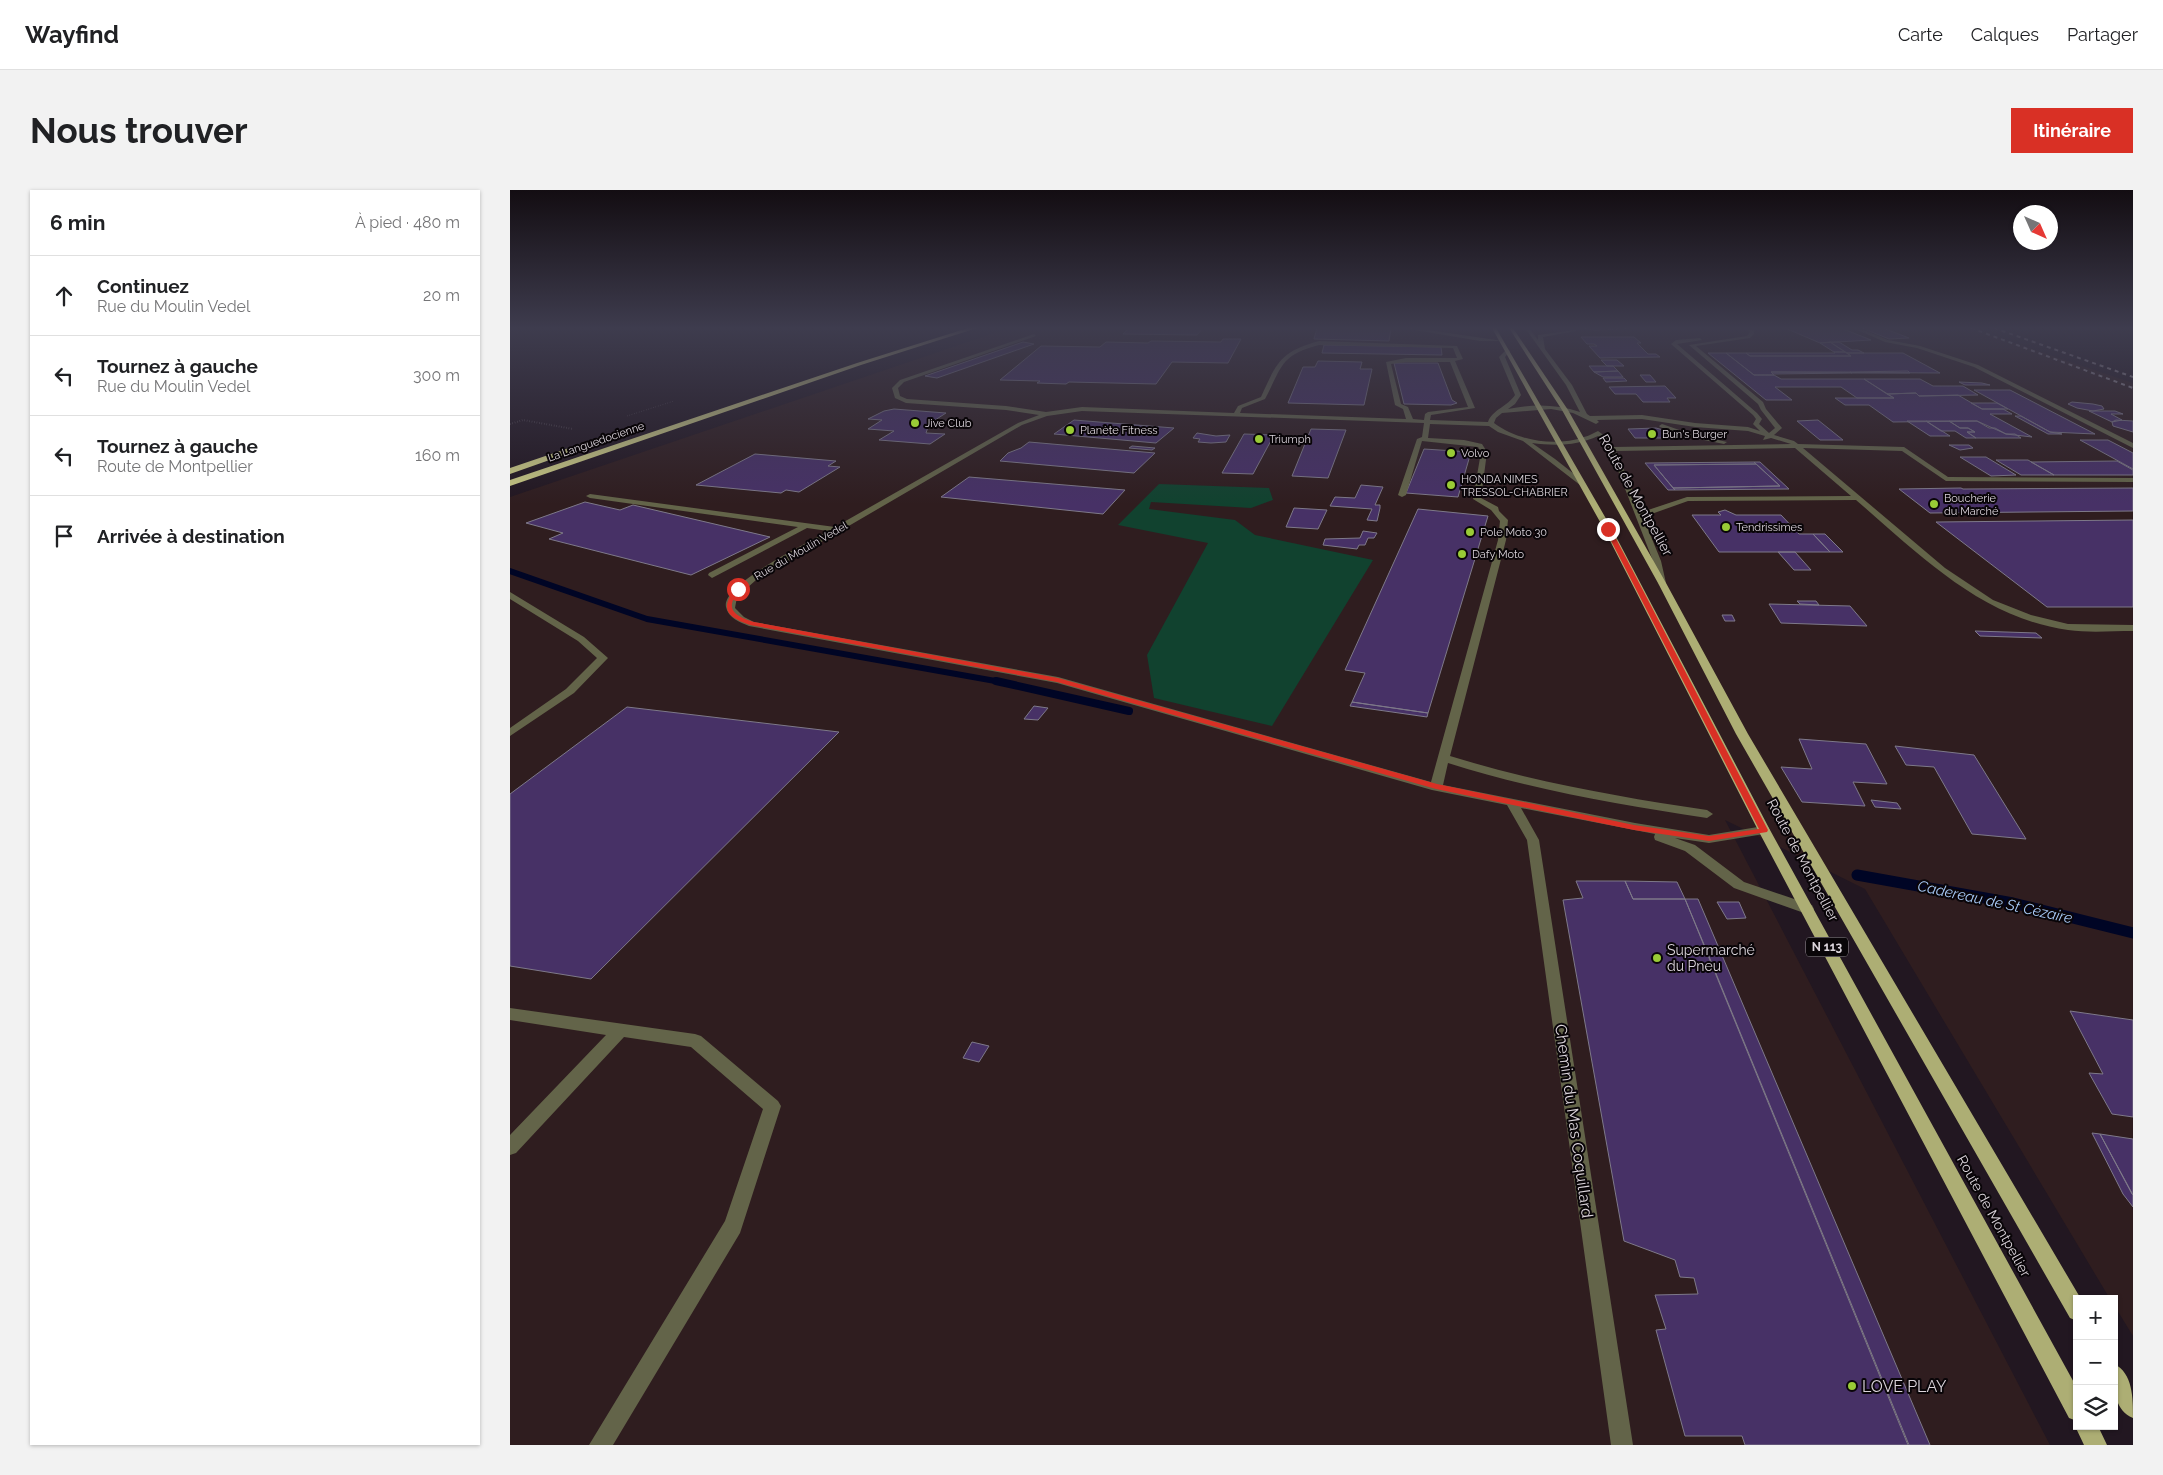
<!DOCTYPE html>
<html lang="fr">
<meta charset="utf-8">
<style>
:root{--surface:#fff;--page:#f2f2f2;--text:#202124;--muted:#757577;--line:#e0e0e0;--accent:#d93025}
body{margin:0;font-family:Raleway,sans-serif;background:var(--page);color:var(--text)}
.controls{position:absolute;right:15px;bottom:15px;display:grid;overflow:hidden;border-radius:0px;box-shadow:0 1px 4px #0004}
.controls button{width:45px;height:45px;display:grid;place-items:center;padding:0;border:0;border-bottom:1px solid var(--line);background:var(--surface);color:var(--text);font:25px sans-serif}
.compass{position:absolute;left:1503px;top:15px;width:45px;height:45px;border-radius:50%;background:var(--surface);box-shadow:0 1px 4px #0004;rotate:135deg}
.stop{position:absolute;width:15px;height:15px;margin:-11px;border:4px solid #d93025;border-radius:50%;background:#fff}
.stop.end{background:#d93025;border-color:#fff;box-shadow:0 1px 5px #0008}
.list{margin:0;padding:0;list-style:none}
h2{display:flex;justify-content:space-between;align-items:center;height:65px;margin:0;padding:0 20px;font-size:21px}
h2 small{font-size:16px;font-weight:400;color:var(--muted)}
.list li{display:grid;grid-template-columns:32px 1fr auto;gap:15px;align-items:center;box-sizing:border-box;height:80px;padding:0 20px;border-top:1px solid var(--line)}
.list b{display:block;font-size:19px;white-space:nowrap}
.list p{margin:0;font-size:16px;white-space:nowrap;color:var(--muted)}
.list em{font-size:16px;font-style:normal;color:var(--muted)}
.icon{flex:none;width:28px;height:28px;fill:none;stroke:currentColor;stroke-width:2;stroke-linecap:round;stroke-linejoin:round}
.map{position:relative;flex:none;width:1623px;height:1255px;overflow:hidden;border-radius:0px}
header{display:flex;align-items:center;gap:30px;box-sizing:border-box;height:70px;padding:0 25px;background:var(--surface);border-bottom:1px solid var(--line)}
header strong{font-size:24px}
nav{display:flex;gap:28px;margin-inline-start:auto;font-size:18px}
.intro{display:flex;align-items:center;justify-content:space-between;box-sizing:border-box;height:120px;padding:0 30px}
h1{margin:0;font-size:35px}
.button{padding:12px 22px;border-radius:0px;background:var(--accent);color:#fff;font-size:18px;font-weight:700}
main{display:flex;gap:30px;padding:0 30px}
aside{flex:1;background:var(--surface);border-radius:0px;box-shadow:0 1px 4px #0004}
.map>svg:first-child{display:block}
.industrial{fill:#2f1d1f}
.green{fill:#11422f}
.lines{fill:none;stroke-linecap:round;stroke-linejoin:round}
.stream-far2{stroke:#000525;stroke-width:6}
.stream-far1{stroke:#000525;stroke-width:8}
.stream{stroke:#000525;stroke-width:11}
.building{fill:#473166;stroke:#7e7989}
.path-far1{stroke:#605760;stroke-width:1;stroke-dasharray:0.5 2;stroke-linecap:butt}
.path{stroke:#605760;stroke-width:2;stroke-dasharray:0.5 2;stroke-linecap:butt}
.minor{fill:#636449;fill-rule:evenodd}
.major{fill:#adae74;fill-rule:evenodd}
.highway{fill:#cbcb85;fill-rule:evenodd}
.rail{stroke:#9f979f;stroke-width:2;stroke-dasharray:4 4;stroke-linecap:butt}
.route{fill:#d93025}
.poi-dot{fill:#99cb36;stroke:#090508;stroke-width:2}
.labels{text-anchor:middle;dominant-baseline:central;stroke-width:4;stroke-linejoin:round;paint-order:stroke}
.far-poi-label{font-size:11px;fill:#dbd4db;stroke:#090508;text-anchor:start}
.far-street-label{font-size:11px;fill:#dbd4db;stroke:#090508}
.shield{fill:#090508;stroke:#9c969c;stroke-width:1}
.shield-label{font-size:12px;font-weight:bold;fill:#dbd4db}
.street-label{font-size:14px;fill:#dbd4db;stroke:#090508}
.poi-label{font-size:14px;fill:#dbd4db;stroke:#090508;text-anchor:start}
.water-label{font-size:15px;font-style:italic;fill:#a7c9f6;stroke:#090508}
.near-street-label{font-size:16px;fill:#dbd4db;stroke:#090508}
.near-poi-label{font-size:16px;fill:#dbd4db;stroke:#090508;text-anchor:start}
</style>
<header>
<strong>Wayfind</strong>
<nav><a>Carte</a><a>Calques</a><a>Partager</a></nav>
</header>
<div class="intro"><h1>Nous trouver</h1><a class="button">Itinéraire</a></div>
<main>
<aside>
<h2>6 min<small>À pied · 480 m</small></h2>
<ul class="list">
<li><svg class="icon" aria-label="ahead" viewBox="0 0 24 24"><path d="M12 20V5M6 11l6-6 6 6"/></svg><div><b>Continuez</b><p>Rue du Moulin Vedel</p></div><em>20 m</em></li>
<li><svg class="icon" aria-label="left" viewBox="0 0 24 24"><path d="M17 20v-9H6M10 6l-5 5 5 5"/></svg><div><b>Tournez à gauche</b><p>Rue du Moulin Vedel</p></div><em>300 m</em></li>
<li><svg class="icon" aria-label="left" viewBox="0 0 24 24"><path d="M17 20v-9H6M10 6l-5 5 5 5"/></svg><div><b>Tournez à gauche</b><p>Route de Montpellier</p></div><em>160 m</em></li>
<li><svg class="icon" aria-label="arrive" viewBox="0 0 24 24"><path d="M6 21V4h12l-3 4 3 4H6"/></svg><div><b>Arrivée à destination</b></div></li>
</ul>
</aside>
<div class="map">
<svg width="1623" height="1255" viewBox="0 0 1623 1255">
<rect width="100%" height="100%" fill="#221721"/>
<path class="industrial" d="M499 138H1460L1623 193V1146L1604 1115V1109H1600L1355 699 1215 630 1540 1255H0V307Z"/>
<path class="green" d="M649 294 759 298 763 310 741 318 641 312 639 319 725 330 745 345 863 370 762 536 644 508 637 465 698 353 608 335Z"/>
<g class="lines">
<path class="stream-far2" d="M0 381 137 429 491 492"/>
<path class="stream-far1" d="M486 491 619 521"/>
<path class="stream" d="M1347 685 1503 713 1623 743"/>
</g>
<path class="building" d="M619 138H693L687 145 613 144Z
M807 138H881L879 151 804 149Z
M1071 138H1117L1118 139 1084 140Z
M1275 138H1331L1361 150 1310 153Z
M1352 138H1373L1399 148 1379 149Z
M1071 147H1124L1131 153H1127L1138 164H1146L1150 167 1090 168 1079 156H1087L1084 154H1077Z
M713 149H731L718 173 662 172 646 194 559 192 556 194 527 193 530 191 490 190 531 156 590 157 596 152 638 153 641 151 711 152Z
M513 152 524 154 427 188 415 186Z
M1320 152H1329L1342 160H1348L1354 163H1337Z
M1320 152 1335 162H1324L1310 153Z
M814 155 931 157 932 165 812 163Z
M1324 162H1335L1341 166H1240L1236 163H1325Z
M1198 163H1216L1244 185H1264L1271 189H1354L1384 208H1347L1331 197H1265L1282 210H1256Z
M1216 163H1236L1240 166H1341L1337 163H1393L1430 183 1261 182 1264 185H1244Z
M1091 170H1107L1114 176H1097Z
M808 171 852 172 850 179H862L854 215 778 213 793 177H805Z
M884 173H928L942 210 947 213 941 215 894 214Z
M1079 176H1103L1108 181 1084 182Z
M1108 181 1113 187H1093L1084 182Z
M1398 181 1400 183H1342L1340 182Z
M1261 182H1340L1342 183 1263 184Z
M1130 185H1140L1146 192H1136Z
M1093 188H1114L1117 191 1096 192Z
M1354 189H1410L1423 196H1453L1468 205 1409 206 1406 203 1377 204Z
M1449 192 1472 193 1480 195H1455Z
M1155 196 1166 208H1157L1160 212H1133L1126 204H1105L1099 197Z
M1464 200H1500L1585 244 1540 242Z
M1406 203 1409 206 1448 205 1472 219H1493L1502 224H1480L1522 247 1496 244 1467 231 1383 232 1359 215H1335L1325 208H1384L1377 204Z
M1562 212 1583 214 1592 216 1594 219 1583 221 1567 218 1558 214Z
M1461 213H1487L1498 219H1472Z
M384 219 436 223 419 234 416 243 435 244 420 254 369 250 384 241 358 239 372 230 358 229 374 221Z
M1579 221H1605L1613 224H1601L1612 230 1602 232Z
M1505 226H1511L1540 242 1552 244H1538Z
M564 230 664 238 646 253 544 244Z
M1308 230 1333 250H1310L1287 231Z
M1606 230 1623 231V242L1603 236 1602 232Z
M1397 231H1416L1440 246H1420Z
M1416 231H1439L1450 238H1458L1465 242H1457L1466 248H1456L1445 241H1431Z
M1439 231H1467L1479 238H1485L1496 244H1505L1511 248H1466L1457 242H1465L1458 238H1450Z
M1146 238 1157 241 1161 245 1155 248H1125L1118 239Z
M801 239 836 240 818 288 782 286Z
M687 243 706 246 720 245 716 252 701 253 688 252 690 249 683 248Z
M734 244 764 245 743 284 712 283Z
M1570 250H1598L1623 263V279Z
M519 252 645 263 624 283 490 271 498 263 511 258Z
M1439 255H1459L1463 258 1450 260Z
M622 256 645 258 642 260 619 258Z
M914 259 961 262 948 307 896 303Z
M245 264 326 271 318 276 330 277 289 302 276 300 271 303 186 295Z
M1450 267H1476L1506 285 1481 286Z
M1486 270H1518L1544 285H1511Z
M1607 271 1623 280V285H1544L1521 272Z
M1244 272 1246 274 1144 275 1165 300H1158L1135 273Z
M1244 272H1250L1279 299 1165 300 1163 298 1270 296Z
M1246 274 1270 296 1163 298 1144 275Z
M459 287 615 300 593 324 431 307Z
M851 295 873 297 865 315H870V318L867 331 857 330 862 319 820 316 825 307 845 308Z
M1451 298 1453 299 1623 298V321L1420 323 1389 299Z
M75 312 110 320 123 315 260 347 181 385 39 349 53 343 16 333Z
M784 318 817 320 808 339 776 337Z
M908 319 978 326 918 523 842 512 855 483 835 480Z
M1215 320 1226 325H1271L1289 344H1303L1320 362H1209L1182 325H1211L1208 322Z
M1623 330V417H1537L1426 332Z
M853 341 867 343 864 348H858L855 355H849L847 359 813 355 815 349 850 348Z
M1303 344H1315L1333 362H1320Z
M1268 362H1285L1301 380H1284Z
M1287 411H1306L1309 415 1290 414Z
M1259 414 1340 416 1357 436 1271 433Z
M1212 425H1222L1225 431H1215Z
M1465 441 1526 443 1532 448 1470 446Z
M842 512 918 523 917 527 840 516Z
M524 516 538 518 528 530 514 529Z
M117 517 329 542 81 789 0 776V604Z
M1289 549 1356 554 1377 594 1343 592 1355 616 1292 612 1271 577 1302 579Z
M1385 556 1464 565 1516 649 1462 644 1424 577 1396 575Z
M1361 610 1387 613 1391 619 1365 617Z
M1066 691H1115L1123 709H1175L1398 1255H1235L1232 1246H1175L1146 1140 1156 1139 1145 1105 1188 1104 1184 1088 1170 1087 1165 1070 1114 1051 1053 710 1073 708Z
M1115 691 1167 692 1175 709H1123Z
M1175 709H1188L1211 763 1198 764Z
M1207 712H1229L1236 728 1217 729Z
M1211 763 1420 1255H1399L1198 764Z
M1560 821 1623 830V927L1602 924 1579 883 1593 884Z
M462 852 479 856 469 872 453 868Z
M1582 943 1590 944 1623 1005V1017L1613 1004Z
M1590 944 1623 949V1005L1622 1004Z"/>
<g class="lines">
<path class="path-far1" d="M117 226 164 211"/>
<path class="path" d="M0 234 13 230 63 239"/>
<path class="minor" d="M893 138H904L993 151H970Z
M1015 138H1019L1028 150V145L1058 141 1061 140 1060 138 1066 139V141L1033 147 1035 159 1062 195 1077 224 1080 226 1132 225 1185 233 1238 237 1250 241 1243 234 1246 229 1243 225 1161 154 1166 150 1190 148 1192 150 1167 154 1247 223 1252 229 1249 234 1259 243 1265 238 1251 220 1248 214 1179 155 1237 146 1240 142 1234 138 1244 140V144L1240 148 1186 156 1253 212 1256 219 1272 238 1264 245 1284 251 1288 254 1394 257 1438 287 1623 288V292L1436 291 1392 261 1293 258 1435 378 1483 410 1521 425 1558 434 1623 435V441C1602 441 1579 443 1558 440 1471 428 1409 364 1346 310L1178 311 1133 327 1151 371 1156 393 1149 395 1143 371 1102 265 1094 251 1088 246C1067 256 1044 256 1022 253L1045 269 1073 291V295H1070L1013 251 988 242 979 236 920 234 918 248 954 250 972 254 977 262 971 308 988 317 989 321 998 330 996 350 940 566C1024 592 1110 607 1197 620L1203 624 1197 628C1110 615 1023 600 938 573L933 595 1125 633 1199 645 1254 636 1258 637 1260 640 1258 643 1254 644 1199 653 1165 648 1185 655 1234 692 1302 715 1304 719 1302 723 1297 724 1224 698 1175 661 1145 650 1144 647 1145 644 1011 618 1029 650 1123 1255H1101L1017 650 997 615 922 600 547 493 239 436C230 432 218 428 216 417 211 394 300 352 318 341L297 338 202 388 198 385 199 383 288 337 80 308 76 306 80 304 325 337 508 233 529 225 496 220 396 213 385 208 382 198 390 190 524 144 526 146 394 192 388 198 390 206 397 209 496 216 536 222 572 217 724 223 728 216 751 207C767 172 770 162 809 151L947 156 953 169 945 171 965 218 921 225 920 230 978 232C982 220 998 216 1005 205L989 167 997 159 1000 161 995 167 1011 205 1005 214 998 219C1022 214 1046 214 1070 222L1056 195ZM809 155 943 158 947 168H896L876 172 885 215 893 219 896 229 730 223 732 218 755 209C772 177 770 165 809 155ZM896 172H940L958 217 918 222 915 224 914 230 903 229 898 217 891 214 881 174ZM1041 219 1063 223 1086 234 1089 232 1087 230 1132 229 1185 237 1238 241 1255 246 1253 250 1261 248 1281 254 1104 257 1099 249 1088 241C1083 243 1079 246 1074 247 1045 257 1008 251 984 233L986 228 992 223ZM572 221 914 233 912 247 907 249 888 305 892 307 896 305 912 251 968 257 971 262 963 309 981 320 990 331 988 350 921 592 548 487 244 432 234 427 225 418 227 407 246 390 512 235 537 226ZM1285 258 1341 306 1177 307 1132 322 1106 261Z
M1343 138H1349L1378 150 1410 156 1468 175 1623 253V258L1464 177 1407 158 1375 152Z
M1152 234 1178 243 1217 252 1214 254 1174 246 1150 237 1149 236Z
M0 402 74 447 98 468 64 503 0 546V538L56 499 87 468 68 451 0 409Z
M0 818 185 844 191 846 268 911 271 916 230 1043 103 1255H79L215 1031 253 919 181 857 114 847 6 963 0 965V945L96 845 0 830Z"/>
<path class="major" d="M982 138H986L1102 339 1260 640 1567 1198V1231L1559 1228 1248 640 1094 339Z
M999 138H1003L1058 220 1156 393 1238 544 1571 1109H1567V1131L1560 1128 1226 544 1148 393 1052 220Z
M1604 1174C1623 1183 1623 1208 1623 1228 1602 1219 1604 1194 1604 1174Z
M1567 1232V1236H1588L1597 1255H1574L1565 1236Z"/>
<path class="highway" d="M458 138H467L351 175 0 296V290L347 173Z
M109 241 116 243 0 284V278Z"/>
<path class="rail" d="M1461 138 1623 198
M1484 138 1623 187"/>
</g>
<linearGradient id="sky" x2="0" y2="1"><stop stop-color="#130d12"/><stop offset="0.44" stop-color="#3e3c4e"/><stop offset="1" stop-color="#3e3c4e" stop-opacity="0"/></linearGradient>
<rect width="1623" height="314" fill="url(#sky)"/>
<path class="route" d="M1098 338 1101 339 1258 640 1257 642 1199 651 1124 640 926 599 547 492 240 435C217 427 209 419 226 398H230C229 402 227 404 224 408 216 423 232 428 244 432L548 488 927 594 1124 635 1199 646 1249 639 1095 339Z"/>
<g class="poi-dot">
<circle cx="405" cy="233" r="5"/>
<circle cx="560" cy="240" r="5"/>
<circle cx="1142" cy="244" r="5"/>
<circle cx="749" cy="249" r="5"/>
<circle cx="941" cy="263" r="5"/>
<circle cx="941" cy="295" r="5"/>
<circle cx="1424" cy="314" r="5"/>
<circle cx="1216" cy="337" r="5"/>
<circle cx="960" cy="342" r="5"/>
<circle cx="952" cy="364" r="5"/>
<circle cx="1147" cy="768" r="5"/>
<circle cx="1342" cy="1196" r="5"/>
</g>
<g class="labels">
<g class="far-poi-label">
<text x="415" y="233">Jive Club</text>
<text x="570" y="240">Planète Fitness</text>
<text x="1152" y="244">Bun's Burger</text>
<text x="759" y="249">Triumph</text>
<text x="951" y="263">Volvo</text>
<text x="951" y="289">HONDA NIMES<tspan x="951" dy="13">TRESSOL-CHABRIER</tspan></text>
<text x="1434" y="308">Boucherie<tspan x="1434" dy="13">du Marché</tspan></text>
<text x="1226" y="337">Tendrissimes</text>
<text x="970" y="342">Pole Moto 30</text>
<text x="962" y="364">Dafy Moto</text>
</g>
<g class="far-street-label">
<text transform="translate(86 252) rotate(-19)">La Languedocienne</text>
<text transform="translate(291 361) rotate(-30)">Rue du Moulin Vedel</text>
</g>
<rect class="shield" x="1296" y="747.5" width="42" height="19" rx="4"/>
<g class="shield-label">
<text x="1317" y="757">N 113</text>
</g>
<g class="street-label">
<text transform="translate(1126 305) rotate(61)">Route de Montpellier</text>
<text transform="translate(1293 670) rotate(62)">Route de Montpellier</text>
<text transform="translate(1484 1026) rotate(61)">Route de Montpellier</text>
</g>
<g class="poi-label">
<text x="1157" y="760">Supermarché<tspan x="1157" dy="16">du Pneu</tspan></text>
</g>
<g class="water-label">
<text transform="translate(1485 712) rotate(12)">Cadereau de St Cézaire</text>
</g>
<g class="near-street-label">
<text transform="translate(1064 931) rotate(82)">Chemin du Mas Coquillard</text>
</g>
<g class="near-poi-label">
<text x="1352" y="1196">LOVE PLAY</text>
</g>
</g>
</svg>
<div class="controls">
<button>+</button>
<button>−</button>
<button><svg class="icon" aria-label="layers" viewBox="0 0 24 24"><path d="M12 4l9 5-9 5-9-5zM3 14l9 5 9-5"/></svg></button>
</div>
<svg class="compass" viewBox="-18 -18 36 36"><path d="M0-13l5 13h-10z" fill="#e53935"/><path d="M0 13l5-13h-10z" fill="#757577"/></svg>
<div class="stop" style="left:228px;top:399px"></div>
<div class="stop end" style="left:1098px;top:339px"></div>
</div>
</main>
